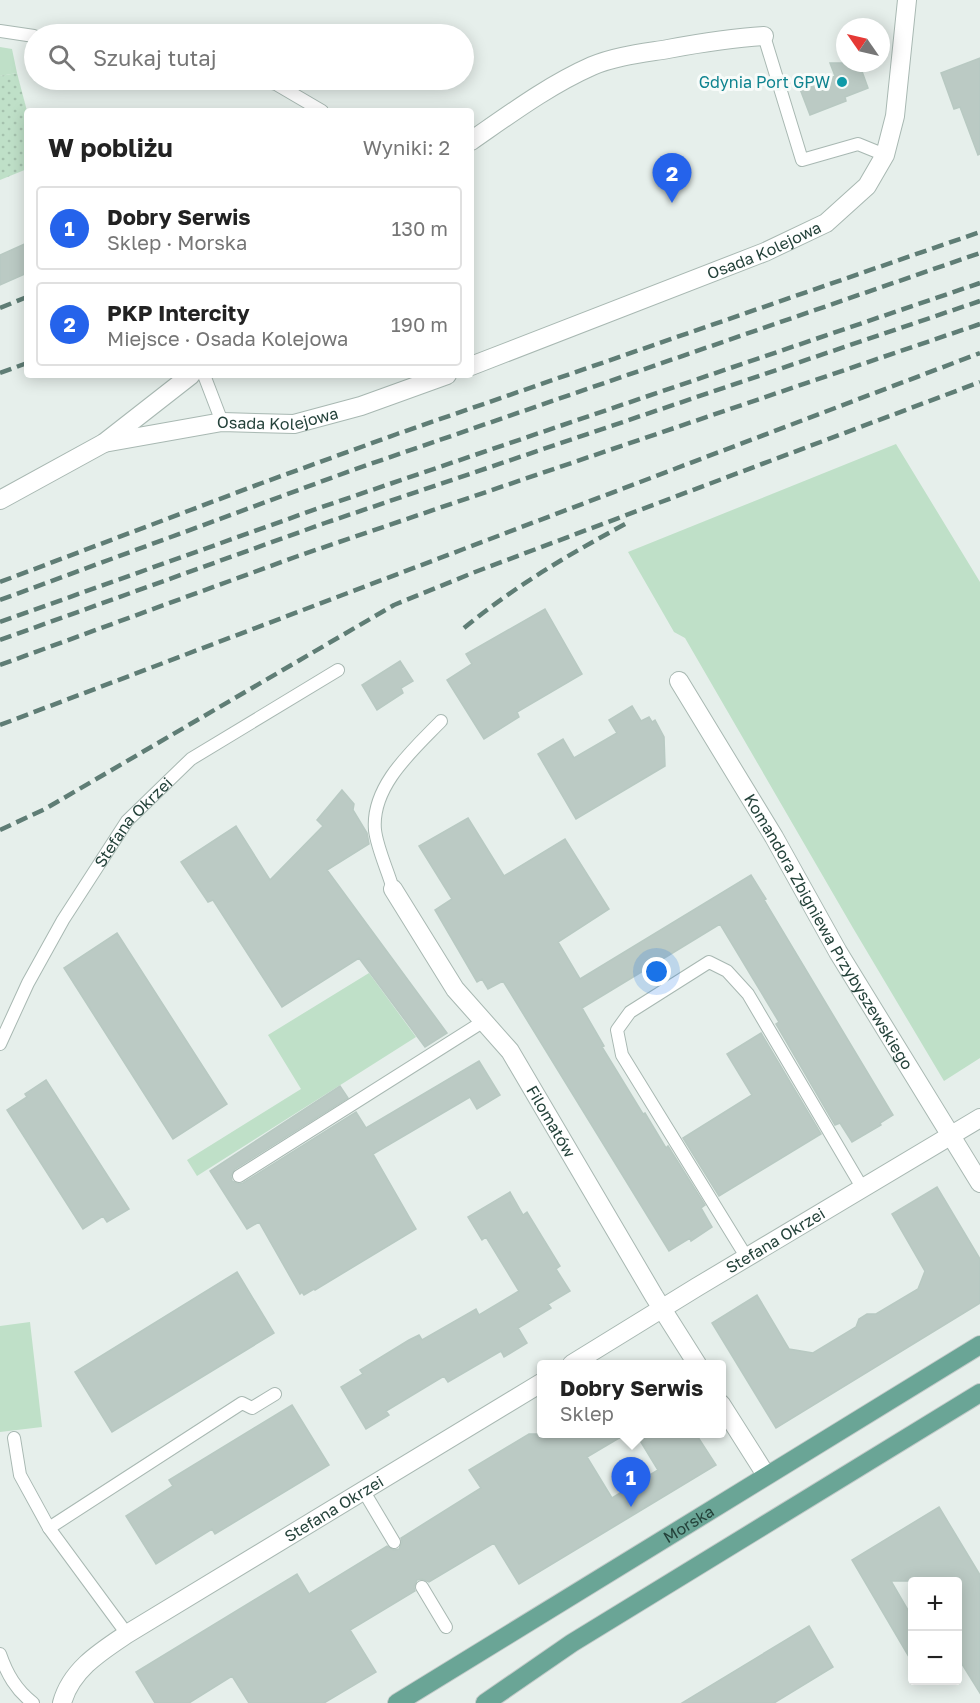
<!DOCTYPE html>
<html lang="pl">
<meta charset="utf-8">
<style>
:root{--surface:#fff;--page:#f2f2f2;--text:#222;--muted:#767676;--line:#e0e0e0;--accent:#2563eb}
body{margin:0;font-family:"Golos Text",sans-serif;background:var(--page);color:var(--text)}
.controls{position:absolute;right:18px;bottom:18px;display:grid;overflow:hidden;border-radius:6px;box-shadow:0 3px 15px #0003}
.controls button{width:54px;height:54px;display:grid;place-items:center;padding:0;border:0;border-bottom:2px solid var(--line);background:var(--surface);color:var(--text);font:30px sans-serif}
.compass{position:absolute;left:836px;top:18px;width:54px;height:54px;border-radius:50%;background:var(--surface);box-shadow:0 3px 15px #0003;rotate:304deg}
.you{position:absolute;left:657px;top:972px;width:21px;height:21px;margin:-15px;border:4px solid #fff;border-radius:50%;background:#1a73e8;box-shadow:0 0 0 9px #1a73e833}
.badge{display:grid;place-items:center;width:39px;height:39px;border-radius:50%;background:var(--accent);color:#fff;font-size:20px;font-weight:700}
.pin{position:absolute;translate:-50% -50px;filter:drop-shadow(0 2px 3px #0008)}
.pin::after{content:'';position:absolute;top:32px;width:21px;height:18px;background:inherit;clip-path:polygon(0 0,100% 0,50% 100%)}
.popup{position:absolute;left:537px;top:1360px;width:189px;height:78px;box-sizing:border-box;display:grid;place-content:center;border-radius:6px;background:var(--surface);filter:drop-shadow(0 2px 4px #0005);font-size:20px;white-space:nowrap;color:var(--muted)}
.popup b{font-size:22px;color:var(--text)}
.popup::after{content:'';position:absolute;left:50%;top:100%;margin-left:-12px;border:12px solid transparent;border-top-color:var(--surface)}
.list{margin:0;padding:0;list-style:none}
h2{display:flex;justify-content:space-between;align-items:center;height:78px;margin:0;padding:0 24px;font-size:26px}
h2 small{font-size:20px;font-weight:400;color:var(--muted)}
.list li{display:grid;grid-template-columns:39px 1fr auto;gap:18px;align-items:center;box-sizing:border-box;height:84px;margin:0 12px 12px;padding:0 12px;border:2px solid var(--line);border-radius:6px}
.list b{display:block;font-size:22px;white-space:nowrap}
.list p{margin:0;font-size:20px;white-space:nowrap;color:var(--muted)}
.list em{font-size:20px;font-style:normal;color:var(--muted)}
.icon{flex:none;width:33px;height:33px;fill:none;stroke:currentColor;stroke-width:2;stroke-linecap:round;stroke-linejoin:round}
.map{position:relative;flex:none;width:980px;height:1703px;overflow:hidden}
.search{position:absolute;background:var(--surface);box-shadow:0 3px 15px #0003;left:24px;top:24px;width:450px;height:66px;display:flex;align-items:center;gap:15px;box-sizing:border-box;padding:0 21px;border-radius:33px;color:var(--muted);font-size:22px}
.panel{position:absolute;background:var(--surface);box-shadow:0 3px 15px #0003;left:24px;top:108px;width:450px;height:270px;border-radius:6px}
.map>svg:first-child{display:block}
.green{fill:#bfe0c8}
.garden{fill:url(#garden-dots)}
.building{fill:#bbcac4;stroke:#b8c9c2;stroke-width:1.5}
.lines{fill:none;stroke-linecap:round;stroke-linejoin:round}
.lane-casing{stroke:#a8b8b2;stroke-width:14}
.street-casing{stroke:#a8b8b2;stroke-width:20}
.primary-casing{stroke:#c2cac8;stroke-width:20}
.lane{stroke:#fff;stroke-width:12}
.street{stroke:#fff;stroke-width:18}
.primary{stroke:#6aa596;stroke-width:18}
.rail{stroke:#5f7d75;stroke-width:4.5;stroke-dasharray:12 6;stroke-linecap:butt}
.culture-dot{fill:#0f9aa8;stroke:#f7fbf9;stroke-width:2}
.labels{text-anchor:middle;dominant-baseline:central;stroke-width:6;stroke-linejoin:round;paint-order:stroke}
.culture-label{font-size:16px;fill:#0d838f;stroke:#f7fbf9;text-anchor:end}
.street-label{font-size:16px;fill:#24423a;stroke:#f7fbf9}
</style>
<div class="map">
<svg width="980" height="1703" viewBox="0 0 980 1703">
<defs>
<pattern id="garden-dots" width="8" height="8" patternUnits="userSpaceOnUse" patternTransform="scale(1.5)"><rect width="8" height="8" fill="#bfe0c8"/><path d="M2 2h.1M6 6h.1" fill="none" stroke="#a4c1ad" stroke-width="1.8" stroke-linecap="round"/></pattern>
</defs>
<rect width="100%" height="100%" fill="#e6efeb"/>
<path class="green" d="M0 47 12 49 17 73 0 76Z
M896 444 980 582V1058L944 1081 853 928 685 638 674 632 628 552Z
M369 973 416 1037 197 1176 187 1160 301 1089 268 1035Z
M30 1322 42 1427 0 1432V1326Z"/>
<path class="garden" d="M17 73 27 111V169L0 180V76Z"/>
<path class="building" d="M980 58V154L978 155 960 107 954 109 941 73Z
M830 63H859L868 88 845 97 846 101 810 115 800 89 835 76Z
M27 243V273L0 285V255Z
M545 609 582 674 517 712 519 717 484 739 447 680 472 664 466 654Z
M400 661 413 681 401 688 403 693 377 710 362 685Z
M632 706 641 721 649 717 652 722 655 720 664 737 665 766 576 819 538 754 563 739 574 758 617 733 609 720Z
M342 790 354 804 353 810 367 833 369 844 327 870 447 1033 425 1047 359 958 282 1007 213 900 208 902 181 862 236 826 270 880 323 826 317 820Z
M468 818 504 876 565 839 609 909 558 942 580 979 751 875 766 899 764 900 893 1115 880 1123 881 1125 852 1142 840 1123 835 1125 776 1024 779 1022 720 924 643 971 582 1008 604 1046 602 1047 643 1114 645 1113 666 1148 668 1146 705 1205 701 1208 712 1227 691 1241 690 1238 669 1251 503 981 488 989 482 979 477 982 435 910 452 899 419 846Z
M117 933 227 1104 173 1139 64 968Z
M761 1033 821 1134 719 1196 683 1138 752 1095 727 1054Z
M479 1061 500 1095 477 1109 470 1097 373 1154 416 1229 315 1290 314 1289 304 1295 302 1292 300 1294 259 1222 247 1229 210 1171 340 1086 348 1098 235 1169 231 1176 232 1181 239 1184 243 1183 356 1112 366 1128Z
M46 1080 129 1209 107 1222 103 1216 83 1229 7 1110 27 1097 25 1094Z
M937 1187 980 1259V1303L776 1428 712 1323 757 1295 789 1349 813 1353 856 1327 859 1319 867 1314H876L918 1289 925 1271 892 1214Z
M510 1192 523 1215 527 1212 560 1266 556 1269 570 1291 548 1304 551 1308 518 1328 527 1343 504 1357 501 1351 448 1382 444 1376 386 1411 389 1415 366 1429 341 1387 363 1374 360 1370 409 1340 419 1335 422 1340 476 1309 479 1315 519 1291 486 1237 482 1240 468 1217Z
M237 1272 274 1333 112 1432 75 1372Z
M292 1405 329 1465 215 1534 212 1529 156 1564 126 1516 173 1486 169 1480Z
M529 1434H626L587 1457 612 1498 658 1470 636 1434H696L716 1465 519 1584 494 1543 429 1582 422 1579 417 1580 414 1587 415 1591 350 1630 376 1672 324 1703H249L232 1676 189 1703H155L136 1672 297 1574 309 1594 387 1546 394 1550 399 1549 402 1542 401 1538 481 1488 469 1470Z
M939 1507 980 1575V1693L957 1656V1581H891L912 1617V1662L852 1560Z
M809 1626 833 1667 774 1703H682Z"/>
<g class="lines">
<defs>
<g id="lane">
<path d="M0 31 34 36"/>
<path d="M764 36 802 160 858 144 885 155"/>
<path d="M259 80 276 84 322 111"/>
<path d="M204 375 222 422"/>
<path d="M393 889C388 871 377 848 375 830 371 786 413 750 441 721"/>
<path id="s1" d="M0 1044 28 983 63 920 127 821 191 759 338 670"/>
<path d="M239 1176 484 1021"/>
<path d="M747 1258 622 1055 617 1030 630 1012 709 962 727 971 748 994 863 1189"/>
<path d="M14 1438 20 1475 49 1528 127 1634"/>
<path d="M363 1490 394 1542"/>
<path d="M49 1528 242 1403 252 1408 275 1394"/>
<path d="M422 1587 446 1627"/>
<path d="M0 1654C7 1674 16 1690 33 1703"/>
</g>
<g id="street">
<path d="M471 141C510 114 549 85 592 66 615 56 644 53 668 49 700 43 731 38 764 36"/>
<path id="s2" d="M471 366 765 252 826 223 867 186 885 155 895 116 907 0"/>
<path id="s3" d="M104 443 222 422 294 424 361 406 447 375"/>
<path d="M0 500 104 443 191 375"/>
<path id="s4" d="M679 681 774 837 838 952 980 1183"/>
<path id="s5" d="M393 889 455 989 510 1051 654 1296 697 1364"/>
<path id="s6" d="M572 1364 697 1287 980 1118"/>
<path d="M721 1404 766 1475"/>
<path id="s7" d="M62 1703C71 1670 100 1652 127 1634L541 1383"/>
</g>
<g id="primary">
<path id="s8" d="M397 1703 980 1345"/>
<path d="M485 1703 572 1643 980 1393"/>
</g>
</defs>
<use href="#lane" class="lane-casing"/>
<use href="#street" class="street-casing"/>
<use href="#primary" class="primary-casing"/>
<use href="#lane" class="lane"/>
<use href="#street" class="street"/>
<use href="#primary" class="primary"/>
<path class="rail" d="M0 308 27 297
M0 373 27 363
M0 582 262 483 397 434 980 232
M0 600 350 471 980 253
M0 622 319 508 980 283
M464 628C515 586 571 553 629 522
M0 640 325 523 980 301
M0 665 298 556 980 324
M0 725 980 353
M0 830 45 809 394 605 475 572 980 382"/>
</g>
<circle class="culture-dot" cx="842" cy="82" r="6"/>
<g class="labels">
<g class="culture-label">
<text x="830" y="82">Gdynia Port GPW</text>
</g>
<g class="street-label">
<text stroke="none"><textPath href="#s2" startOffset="315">Osada Kolejowa</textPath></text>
<text stroke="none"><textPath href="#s3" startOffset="176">Osada Kolejowa</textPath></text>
<text stroke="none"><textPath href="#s1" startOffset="260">Stefana Okrzei</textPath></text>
<text stroke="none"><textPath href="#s4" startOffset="292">Komandora Zbigniewa Przybyszewskiego</textPath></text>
<text stroke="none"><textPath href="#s5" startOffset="282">Filomatów</textPath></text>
<text stroke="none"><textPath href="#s6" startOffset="238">Stefana Okrzei</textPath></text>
<text stroke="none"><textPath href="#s7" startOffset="339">Stefana Okrzei</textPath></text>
<text stroke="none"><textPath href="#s8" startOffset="342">Morska</textPath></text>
</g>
</g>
</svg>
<div class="controls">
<button>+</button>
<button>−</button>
</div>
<svg class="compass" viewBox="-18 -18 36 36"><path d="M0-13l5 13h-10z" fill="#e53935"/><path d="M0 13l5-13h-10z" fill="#767676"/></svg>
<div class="you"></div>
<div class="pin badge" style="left:631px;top:1507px">1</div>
<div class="popup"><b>Dobry Serwis</b>Sklep</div>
<div class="pin badge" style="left:672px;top:203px">2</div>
<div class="search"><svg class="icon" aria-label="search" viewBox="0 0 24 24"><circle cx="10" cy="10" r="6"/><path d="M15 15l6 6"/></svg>Szukaj tutaj</div>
<section class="panel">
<h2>W pobliżu<small>Wyniki: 2</small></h2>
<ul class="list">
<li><span class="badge">1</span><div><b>Dobry Serwis</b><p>Sklep · Morska</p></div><em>130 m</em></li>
<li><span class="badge">2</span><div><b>PKP Intercity</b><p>Miejsce · Osada Kolejowa</p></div><em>190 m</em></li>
</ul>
</section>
</div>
